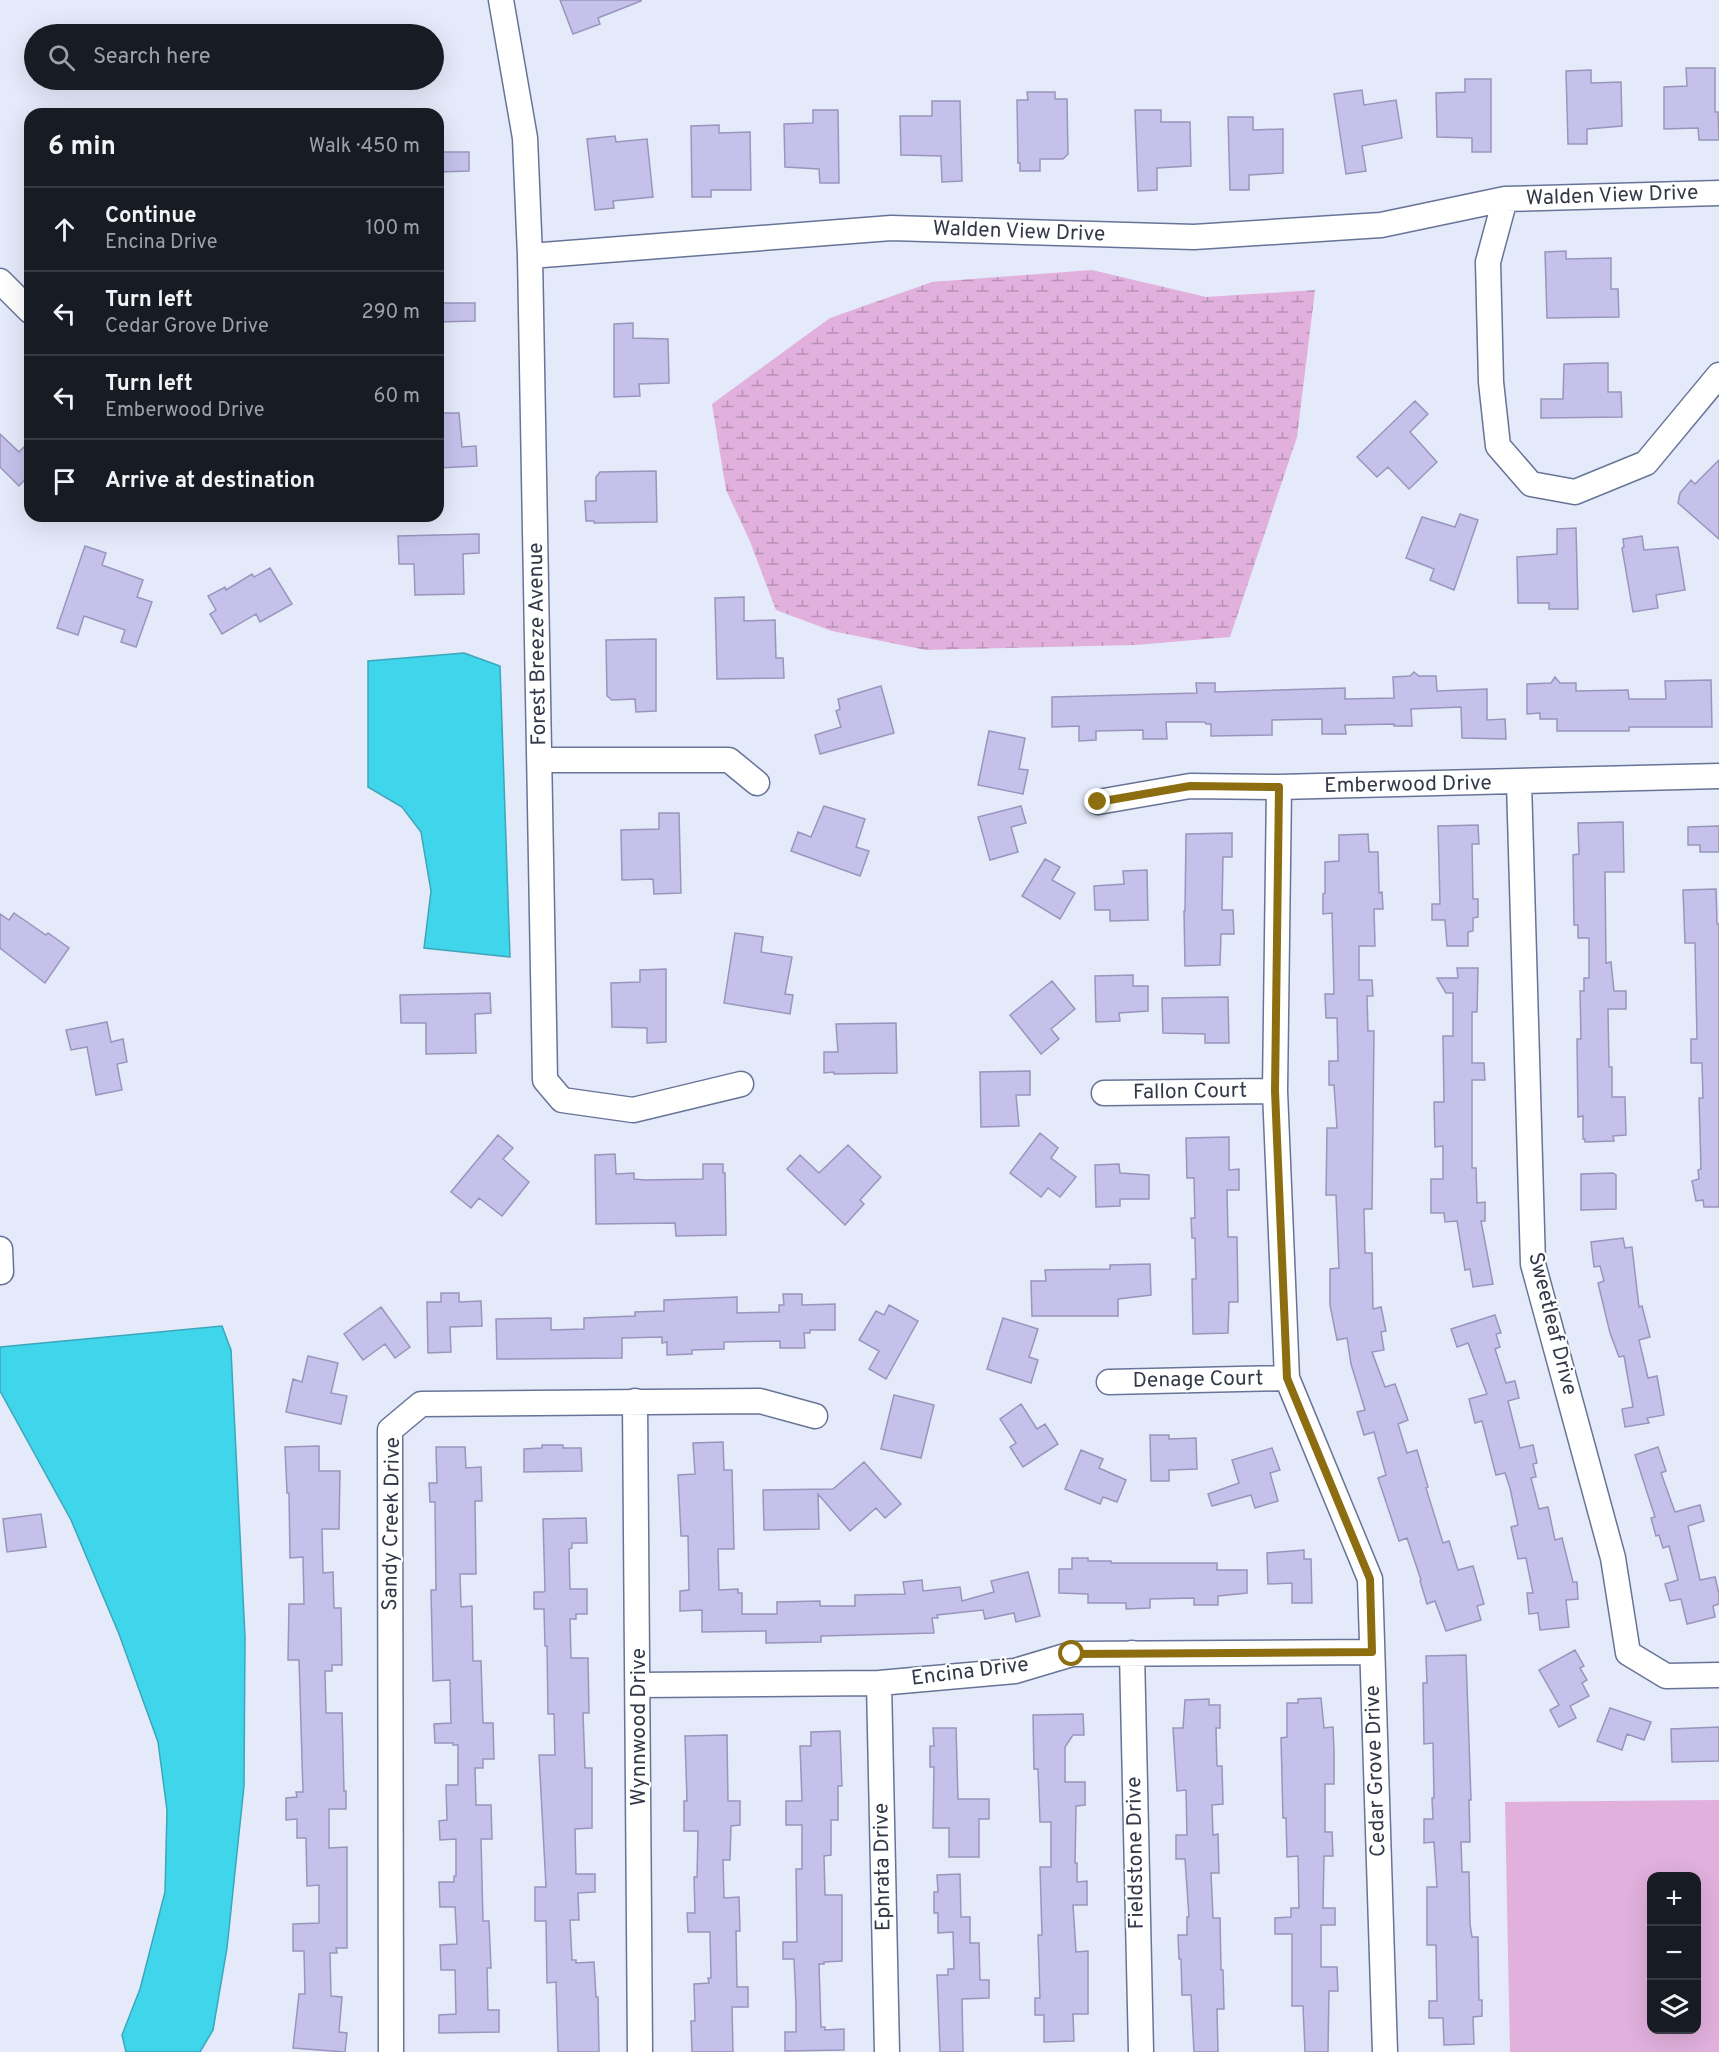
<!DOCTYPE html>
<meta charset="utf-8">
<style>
:root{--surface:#171b24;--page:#20242c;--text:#f1f3f6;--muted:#9ea1a6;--line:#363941}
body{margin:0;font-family:Overpass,sans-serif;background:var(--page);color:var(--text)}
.controls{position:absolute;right:18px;bottom:18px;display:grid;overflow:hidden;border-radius:12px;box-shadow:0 6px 24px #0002}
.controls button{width:54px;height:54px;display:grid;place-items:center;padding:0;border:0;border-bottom:2px solid var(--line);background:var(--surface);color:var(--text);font:30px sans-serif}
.stop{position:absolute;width:18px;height:18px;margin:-14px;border:4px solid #8c6e11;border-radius:50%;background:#fff}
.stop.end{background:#8c6e11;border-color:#fff;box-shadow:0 2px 6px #0008}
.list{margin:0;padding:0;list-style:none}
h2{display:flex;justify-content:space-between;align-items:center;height:78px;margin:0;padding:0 24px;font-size:26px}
h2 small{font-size:20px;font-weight:400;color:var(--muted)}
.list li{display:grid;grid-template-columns:39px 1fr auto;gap:18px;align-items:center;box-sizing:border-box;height:84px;padding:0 24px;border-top:2px solid var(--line)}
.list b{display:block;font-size:22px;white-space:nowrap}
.list p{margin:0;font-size:20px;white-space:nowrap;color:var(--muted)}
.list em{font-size:20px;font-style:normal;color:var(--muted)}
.icon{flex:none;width:33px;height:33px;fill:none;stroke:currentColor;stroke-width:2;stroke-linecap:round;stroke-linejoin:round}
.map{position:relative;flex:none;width:1719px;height:2052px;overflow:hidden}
.search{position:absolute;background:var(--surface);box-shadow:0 6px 24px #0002;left:24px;top:24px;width:420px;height:66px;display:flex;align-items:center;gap:15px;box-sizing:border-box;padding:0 21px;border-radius:33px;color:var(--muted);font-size:22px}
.panel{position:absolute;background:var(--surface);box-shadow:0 6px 24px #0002;left:24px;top:108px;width:420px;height:414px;border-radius:18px}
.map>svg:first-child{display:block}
.green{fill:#e1b0dd;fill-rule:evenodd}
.wetland{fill:url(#wetland-marsh)}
.water{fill:#3fd5eb;stroke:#3ca6ba;stroke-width:1.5}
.building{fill:#c5c1eb;stroke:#9995bc;stroke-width:1.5}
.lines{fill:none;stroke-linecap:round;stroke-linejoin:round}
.minor-casing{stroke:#677497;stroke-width:27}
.minor{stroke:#fff;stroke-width:24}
.route{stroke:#8c6e11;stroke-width:8}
.labels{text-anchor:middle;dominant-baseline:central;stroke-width:4.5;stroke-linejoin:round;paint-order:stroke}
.street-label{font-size:21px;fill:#343949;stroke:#fff}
</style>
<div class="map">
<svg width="1719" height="2052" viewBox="0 0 1719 2052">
<defs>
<pattern id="wetland-marsh" width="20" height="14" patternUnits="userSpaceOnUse" patternTransform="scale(1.5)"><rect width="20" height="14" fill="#e1b0dd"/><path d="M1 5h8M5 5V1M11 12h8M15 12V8" fill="none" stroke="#b790b5"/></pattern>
</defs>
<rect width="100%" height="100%" fill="#e4eafa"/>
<path class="green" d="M1719 1800V2052H1510L1505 1802ZM1652 1876H1696V2030H1652Z"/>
<path class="wetland" d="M1092 270 1206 297 1315 290 1297 437 1230 637 1135 645 926 650 832 631 776 610 749 539 726 490 712 404 830 318 932 282Z"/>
<path class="water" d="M464 653 500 666 510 957 424 948 431 891 421 832 402 807 368 787V661Z
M222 1326 231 1350 245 1637 244 1786 227 1948 213 2030 200 2052H126L122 2035 140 1989 165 1892 167 1810 158 1742 119 1634 71 1520 0 1391V1347Z"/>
<path class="building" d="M560 0H641V1L598 18 600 24 573 34Z
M1686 68H1715V112H1718L1719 140H1699L1698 128 1664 129V87L1687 86Z
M1591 70V83L1621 82 1622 126 1587 129V144H1568L1566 71Z
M1465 79H1491V152H1472V138L1437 137 1436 93 1465 92Z
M1362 90 1364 105 1396 100 1402 138 1362 146 1366 171 1346 174 1334 94Z
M1027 92H1055V99H1067L1068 154 1063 159H1040V171H1020V163H1018L1017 100H1028Z
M932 101H960L962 181 942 182 941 156 901 155 900 116H932Z
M813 110H838L839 183H820L819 169 785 167 784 124 813 123Z
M1135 110H1161V122H1190L1191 166 1157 168V190L1138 191Z
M1228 117H1253V130L1283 129V173L1249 175V190H1230Z
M719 125V133L750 132 751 190H711V197H692L691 126Z
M615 136 616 142 647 139 653 197 613 201 614 208 595 210 587 139Z
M438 152H469V171L438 172Z
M1566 251V259L1611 258V289H1618L1619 317 1547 318 1545 252Z
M438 303H475V321L438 322Z
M633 323V338L668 339 669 383 639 384 640 396 614 397V324Z
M1599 363H1608V392H1621L1622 417 1541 418V399H1563L1564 364Z
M1415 401 1428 414 1410 432 1437 462 1409 489 1388 467 1377 477 1357 457Z
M438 413H459L462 447 476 446 477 466 438 468Z
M0 434 19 452 30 441V474L19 486 0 467Z
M1719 460V539L1678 503 1680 493 1691 480 1695 484Z
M656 471 657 522 594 523V521H586L585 501H596V477L600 472Z
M1460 514 1478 520 1454 590 1430 580 1434 569 1406 558 1422 517 1455 527Z
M1576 528 1578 609H1549V603H1518L1517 557 1557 554V529Z
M479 534V553L463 554 464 594 415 595 414 564H399L398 536Z
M1642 536 1644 550 1678 547 1685 590 1656 595 1658 608 1633 612 1622 548 1624 547 1623 539Z
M85 546 106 553 102 565 143 580 137 597 152 602 136 647 121 642 125 630 84 616 78 635 57 628Z
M270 568 292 604 260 622 256 614 222 634 210 614 216 610 208 596 225 587 226 590 252 574 254 577Z
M744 597V621L775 620 776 658H783L784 678 717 679 715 598Z
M656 639V711L636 712 635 699 612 700 607 696 606 640Z
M1414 672 1419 676H1436L1437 691 1487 689V720L1505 719 1506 739 1462 738 1461 707 1411 709 1412 726H1394V724L1345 725 1346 734H1322V719L1272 720V735L1211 736V724H1206L1205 722H1166L1167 739H1143V730L1096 731V740L1079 741V726L1052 727V697L1197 693 1196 683H1215V692L1345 688V699L1394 698 1393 677 1410 676Z
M1555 677 1560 683H1576V691L1628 690 1629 699H1666L1665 681 1711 680 1712 727H1629V731H1557V719H1540V713L1527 714V684L1551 683Z
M881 686 894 733 820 754 815 735 841 727 836 711 840 709 838 699Z
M989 731 1025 738 1019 769 1028 770 1023 794 978 785Z
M824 806 865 819 856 847 869 851 860 876 791 851 798 832 811 837Z
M1021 806 1026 823 1011 827 1018 852 990 860 978 817Z
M659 813H679L681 893 654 894 653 879 622 880 621 830 659 829Z
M1623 822 1624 872H1605L1606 963 1611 962 1614 991H1626V1009H1608L1609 1067H1612V1097H1625L1626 1135 1613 1136 1614 1141 1585 1142V1139H1583V1116L1578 1117 1577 1039H1581L1580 991H1584V978H1589V938H1578V925H1574L1573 855 1579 854 1578 823Z
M1478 825 1479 844H1472L1473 899H1478V917L1473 918V931L1468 932V946H1447L1445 920H1432V904H1440L1438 826Z
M1719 826V852H1700V845H1688V827Z
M1232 833V857H1223L1222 910H1233L1234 934H1221L1220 965 1185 966 1184 911H1185L1186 834Z
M1368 834 1369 852H1378L1379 893 1382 892 1383 909H1374L1375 946H1359V980H1372L1373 996H1367L1368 1031H1374L1372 1209H1364L1365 1253H1372L1373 1309 1381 1307 1386 1331 1381 1332 1384 1350 1372 1352 1385 1387 1395 1384 1408 1420 1398 1424 1407 1453 1417 1450 1428 1487 1426 1488 1443 1543 1449 1541 1458 1570 1473 1566 1484 1604 1477 1606 1481 1620 1446 1631 1435 1601 1427 1604 1420 1581 1421 1580 1407 1538 1399 1541 1378 1478 1386 1475 1374 1432 1364 1435 1357 1412 1365 1410 1351 1364 1347 1338 1337 1340 1330 1305V1269L1339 1268 1336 1195H1326L1327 1128H1337L1334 1085H1329V1061H1338L1337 1018H1326L1325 994H1334L1332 913 1323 914V894L1325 893V862L1339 861V835Z
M1045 859 1060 867 1052 880 1075 893 1060 919 1022 896Z
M1147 870 1148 920 1110 921V910H1095L1094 886 1124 884 1123 871Z
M1716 889 1717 924H1719V1207H1704L1703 1200 1696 1201 1692 1181 1699 1179 1698 1170 1701 1169 1699 1098H1703L1702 1063H1691V1039H1697L1695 943H1685L1683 890Z
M14 913 46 935 48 933 69 948 45 983 0 948V914L9 920Z
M735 933 763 937 761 952 792 957 785 994 793 995 790 1014 724 1003Z
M1457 968H1478L1477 1012H1472V1063H1484L1485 1080H1472V1168H1476L1477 1203 1485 1202V1221H1481L1493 1284 1473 1287 1470 1269 1465 1270 1457 1221 1445 1222 1444 1213H1431V1179H1443V1146L1435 1147 1434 1102H1444L1443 1036H1453V993H1446L1437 978H1458Z
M666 969V1042L647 1043V1028L612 1027 611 983 640 982V970Z
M1133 975V986H1148V1011L1119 1013 1120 1021 1096 1022 1095 976Z
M1052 981 1075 1009 1051 1029 1059 1039 1041 1054 1010 1015Z
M490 993 491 1013 475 1014 476 1053 426 1054V1023H401L400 995Z
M1228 997 1229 1043H1205V1034L1163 1033 1162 998Z
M107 1022 111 1042 123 1039 127 1062 117 1064 122 1090 96 1095 87 1047 71 1050 66 1030Z
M896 1023 897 1073 834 1074V1072L824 1073V1052H838L836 1024Z
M1030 1071V1095H1016L1019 1126 981 1127 980 1072Z
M1040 1133 1058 1148 1051 1158 1076 1177 1060 1197 1048 1188 1041 1197 1010 1173Z
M498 1135 513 1148 503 1159 529 1182 502 1216 479 1198 471 1208 451 1192Z
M1229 1137V1170L1239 1169V1190H1227L1228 1237H1237L1238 1302H1229L1228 1333 1193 1334 1192 1279H1196L1195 1238H1192L1191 1218H1195L1194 1178H1187L1186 1138Z
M848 1145 881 1177 860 1200 864 1204 845 1225 787 1169 800 1155 819 1173Z
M615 1154 616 1174 634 1173V1179L645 1180 703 1179V1164H723V1173H725L726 1235 676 1236 675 1223 596 1224 595 1155Z
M1119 1164 1120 1173 1149 1175V1199H1120V1206L1096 1207 1095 1165Z
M1613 1173 1616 1175V1209L1581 1210V1174Z
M1623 1238 1625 1248 1632 1247 1639 1307 1642 1306 1650 1337 1639 1340 1648 1378 1657 1376 1664 1415 1647 1418 1649 1423 1625 1427 1622 1409 1633 1407 1624 1356 1619 1357 1610 1333 1598 1283 1604 1281 1600 1266 1594 1267 1591 1242Z
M1150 1264 1151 1295 1118 1299V1316H1032L1031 1281H1046L1045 1270 1110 1269V1265Z
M441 1293H459V1302L481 1301 482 1326 450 1327 451 1352 428 1353 427 1302H441Z
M783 1294H802V1305L835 1304V1330H810V1333H804L805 1348H780V1341L724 1342V1349L692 1350V1354L667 1355V1342L662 1343V1337L622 1338V1358L497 1359 496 1319 551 1318V1330L584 1329V1318L635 1316V1312L664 1311V1300L737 1297V1313L779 1312V1305H784Z
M889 1305 918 1321 886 1379 869 1369 879 1351 859 1340 876 1311 884 1315Z
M381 1307 410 1347 395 1358 385 1344 363 1360 344 1334Z
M1495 1315 1501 1333 1496 1334 1500 1347 1495 1349 1506 1383 1515 1381 1519 1398 1508 1401 1520 1448 1533 1445 1537 1463 1533 1464 1536 1477 1531 1478 1539 1509 1548 1507 1555 1540 1562 1538 1573 1582H1577L1578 1599 1566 1600 1569 1627 1540 1630 1538 1613 1529 1614 1527 1593H1533L1526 1558 1518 1559 1511 1527 1518 1525 1510 1488 1505 1473 1496 1475 1482 1421 1475 1423 1469 1399 1487 1394 1468 1343 1457 1347 1451 1329Z
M1003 1318 1038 1329 1029 1357 1038 1360 1031 1383 987 1369Z
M308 1356 338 1363 331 1393 347 1396 341 1424 286 1412 293 1379 302 1382Z
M894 1395 934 1405 921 1458 881 1449Z
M1021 1404 1037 1429 1045 1424 1058 1444 1023 1467 1010 1447 1016 1443 1000 1419Z
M1150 1435H1169V1439L1196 1438 1197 1469 1169 1470V1481H1151Z
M723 1442 724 1470H732L734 1549H718L719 1590 738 1589V1593H742V1614H777V1602L820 1601V1606H855V1595L905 1594 903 1582 922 1580 923 1591 960 1587 962 1601 994 1592 991 1581 1028 1572 1040 1616 1016 1622 1014 1613 985 1619 983 1610 937 1615 938 1618H932L934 1633 821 1636V1642L766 1643V1631L702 1632V1610L680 1611V1591L689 1590 688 1536H681L678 1475 695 1474 693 1443Z
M542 1445H563V1448H581L582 1471 524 1472V1449L542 1448Z
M319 1446V1471H340L339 1529H322L323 1573 333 1572 334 1608H341L342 1665H332V1671H325L326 1713H342L344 1791H346V1809H329V1848L347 1847V1948H336L337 1953H330L331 1996 342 1997 339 2032 347 2033 345 2052 293 2048 299 1994H305L304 1951H293V1924L319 1923V1885L307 1886 306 1838H297V1819L286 1820V1798L297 1797 296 1792H303L299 1660H288L289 1604H304L303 1557 290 1558 289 1493H287L285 1447Z
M436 1447H465L466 1468 481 1467 482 1501H475L476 1574H460L461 1607 472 1606 473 1661H481L483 1723H493L494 1759H483V1768H475L476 1805H491L492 1839H481L483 1921H489L491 1968H487L488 2010H499V2032L439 2033V2015L456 2014 455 1970H441L440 1945 457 1944 455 1907H440L439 1882H454V1876H456V1839L440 1840 439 1821 447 1820 446 1785H458V1745H453V1743H435L434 1724 451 1723 450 1680 433 1681 431 1590H436L435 1502H430L429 1483H437Z
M1658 1447 1666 1471 1661 1473 1675 1512 1700 1505 1704 1521 1688 1526 1700 1580 1715 1577 1719 1594V1604L1713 1606 1715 1617 1687 1624 1681 1599 1670 1601 1665 1584 1678 1580 1669 1546 1663 1548 1659 1535 1656 1536 1651 1518 1655 1517 1635 1455Z
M1272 1448 1280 1470 1270 1473 1278 1501 1255 1508 1251 1495 1212 1506 1208 1494 1239 1483 1232 1460Z
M1081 1450 1103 1459 1099 1468 1126 1480 1117 1502 1103 1497 1100 1504 1065 1489Z
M864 1462 901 1504 885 1518 876 1508 850 1531 818 1494 819 1529 764 1530 763 1490 833 1489Z
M41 1514 46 1547 7 1552 3 1519Z
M586 1518 587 1543H572V1548L569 1549 570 1589H587V1614H576V1619H570L571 1658H588L589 1713H583L585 1768H592V1828L575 1829 576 1874H595V1892L578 1893 579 1920H570L572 1960H576V1963L594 1962 596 1997H598L599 2052H558L556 1982 547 1983 546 1921H535V1887H546L539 1755H555L554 1714H548L547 1646H545L544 1609H534V1592H544L545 1590 543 1519Z
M1304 1550V1559H1311L1312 1603H1292V1583L1268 1584 1267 1553Z
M1072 1558H1088V1561H1111V1563H1217V1570H1247V1593L1218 1596V1605H1194V1598L1150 1599V1608L1126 1609V1603H1088V1594L1059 1593V1569H1072Z
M1575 1650 1584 1666 1580 1668 1587 1680 1582 1683 1589 1696 1570 1706 1576 1718 1559 1727 1550 1710 1559 1705 1539 1670Z
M1466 1655 1471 1800H1469L1470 1842H1461L1462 1872H1469L1470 1924 1472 1937H1478L1479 2000H1482V2016L1473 2017 1474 2044 1444 2045 1443 2018H1429V2001H1437L1436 1945H1427V1887H1437L1434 1842 1424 1843V1819H1433L1432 1798H1434L1433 1743 1424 1744 1423 1683H1427L1426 1656Z
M1321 1698 1324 1728 1333 1727 1334 1751V1784H1325V1832H1332L1333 1856H1324L1323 1908H1335V1925H1321V1967H1337L1338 1991H1329L1328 2052H1305L1303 2006H1292V1934H1275V1918L1291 1917V1908H1299L1298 1856 1287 1857 1286 1818H1283L1281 1738 1287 1737V1703H1298V1699Z
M1209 1699V1705H1220V1728H1216L1217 1766H1222L1223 1804 1212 1805 1213 1835 1218 1834 1219 1873H1211L1213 1918H1220L1221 1970H1223L1224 2009H1217L1218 2052H1194L1191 1995H1182L1181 1959H1179L1178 1935H1187V1917H1189L1185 1859H1176V1835H1187L1186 1790 1177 1791 1173 1728H1183L1185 1700Z
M1610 1708 1651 1722 1644 1740 1627 1734 1622 1750 1597 1741Z
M1083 1714 1084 1735H1073L1065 1747V1782H1085V1805L1076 1806 1075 1863H1077V1882L1087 1881V1905H1073L1076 1952 1088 1951V2014H1073L1074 2041 1044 2042V2015H1035V1998H1040L1038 1935H1042L1040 1867H1051V1822H1040L1038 1769H1034L1033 1715Z
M1719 1727V1761L1672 1762 1671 1729Z
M933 1728H956L958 1799H989V1819H979V1857H949V1828H933L934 1767H930V1746H934Z
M840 1731 842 1786H838V1820H831V1855L824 1856 825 1895H842V1961L824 1962V1964H819L821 2027H825V2030L844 2029V2050L785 2051V2032H796V2005L794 1959H783V1942H797L796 1869H802V1825H786V1801H802L800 1746H811V1732Z
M727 1735 728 1801H740V1825L731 1826 730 1860H723L724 1898 739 1897 740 1931H736L737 1987H748V2007H732L733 2052H692L691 2021H695L694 1984 709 1983 708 1978H711L710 1932H688L687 1913H695L694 1877H697L698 1831H684V1801H687L685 1736Z
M960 1874 961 1917H970V1943H979L980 1980H989V1998L962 1999 963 2052H940L937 1975H948V1969H954L953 1932 938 1933V1913H934V1892H938L937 1875Z"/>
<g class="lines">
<defs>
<path id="minor" d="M501 0 525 138 530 256 545 1080 562 1100 633 1110 741 1084
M1505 199 1488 262 1491 382 1498 446 1531 484 1575 492 1646 463 1719 375
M530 256 891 228 1194 237 1381 225 1505 199 1719 193
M0 281 30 311
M540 760H729L757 783
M1519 782 1533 1264 1613 1558 1628 1653 1666 1676 1719 1675
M1279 787 1275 1091 1287 1378 1370 1579 1385 2052
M1098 802 1190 786 1279 787 1719 776
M1104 1093 1275 1091
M0 1249 1 1272
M1109 1382 1287 1378
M635 1401 640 2052
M1132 1653 1141 2052
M879 1683 887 2052
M639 1685 879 1683 1015 1671 1072 1654 1372 1652
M391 2052 390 1430 421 1404 760 1401 815 1416"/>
</defs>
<use href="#minor" class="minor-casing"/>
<use href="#minor" class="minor"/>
</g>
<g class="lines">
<path class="route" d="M1072 1654 1372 1652 1370 1579 1287 1378 1275 1091 1279 787 1190 786 1098 802"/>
</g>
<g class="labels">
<g class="street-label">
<text transform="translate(1612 196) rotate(-2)">Walden View Drive</text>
<text transform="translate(1019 232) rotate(2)">Walden View Drive</text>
<text transform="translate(538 644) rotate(-91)">Forest Breeze Avenue</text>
<text transform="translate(1408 785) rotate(-1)">Emberwood Drive</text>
<text transform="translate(1190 1092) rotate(-1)">Fallon Court</text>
<text transform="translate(1552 1324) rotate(76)">Sweetleaf Drive</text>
<text transform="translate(1198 1380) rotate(-1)">Denage Court</text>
<text transform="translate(392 1524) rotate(-89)">Sandy Creek Drive</text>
<text transform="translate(970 1672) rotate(-7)">Encina Drive</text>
<text transform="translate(639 1727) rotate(-90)">Wynnwood Drive</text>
<text transform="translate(1376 1771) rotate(-92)">Cedar Grove Drive</text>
<text transform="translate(1136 1853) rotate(-91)">Fieldstone Drive</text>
<text transform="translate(883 1867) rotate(-91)">Ephrata Drive</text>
</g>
</g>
</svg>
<div class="controls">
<button>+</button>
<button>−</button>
<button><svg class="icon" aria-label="layers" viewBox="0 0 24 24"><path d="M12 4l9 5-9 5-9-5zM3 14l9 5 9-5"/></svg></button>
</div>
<div class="stop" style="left:1072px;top:1654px"></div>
<div class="stop end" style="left:1098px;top:802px"></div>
<div class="search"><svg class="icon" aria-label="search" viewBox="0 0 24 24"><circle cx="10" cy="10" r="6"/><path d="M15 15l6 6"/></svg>Search here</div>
<section class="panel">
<h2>6 min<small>Walk · 450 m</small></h2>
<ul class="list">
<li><svg class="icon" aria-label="ahead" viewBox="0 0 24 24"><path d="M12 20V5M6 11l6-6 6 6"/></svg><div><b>Continue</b><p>Encina Drive</p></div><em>100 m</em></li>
<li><svg class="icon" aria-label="left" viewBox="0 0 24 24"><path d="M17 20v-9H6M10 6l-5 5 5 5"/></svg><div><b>Turn left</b><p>Cedar Grove Drive</p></div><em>290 m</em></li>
<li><svg class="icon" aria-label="left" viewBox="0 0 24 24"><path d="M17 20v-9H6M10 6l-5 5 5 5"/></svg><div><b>Turn left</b><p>Emberwood Drive</p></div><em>60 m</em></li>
<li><svg class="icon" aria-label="arrive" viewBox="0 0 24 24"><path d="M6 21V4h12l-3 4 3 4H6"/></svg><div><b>Arrive at destination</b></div></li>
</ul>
</section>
</div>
